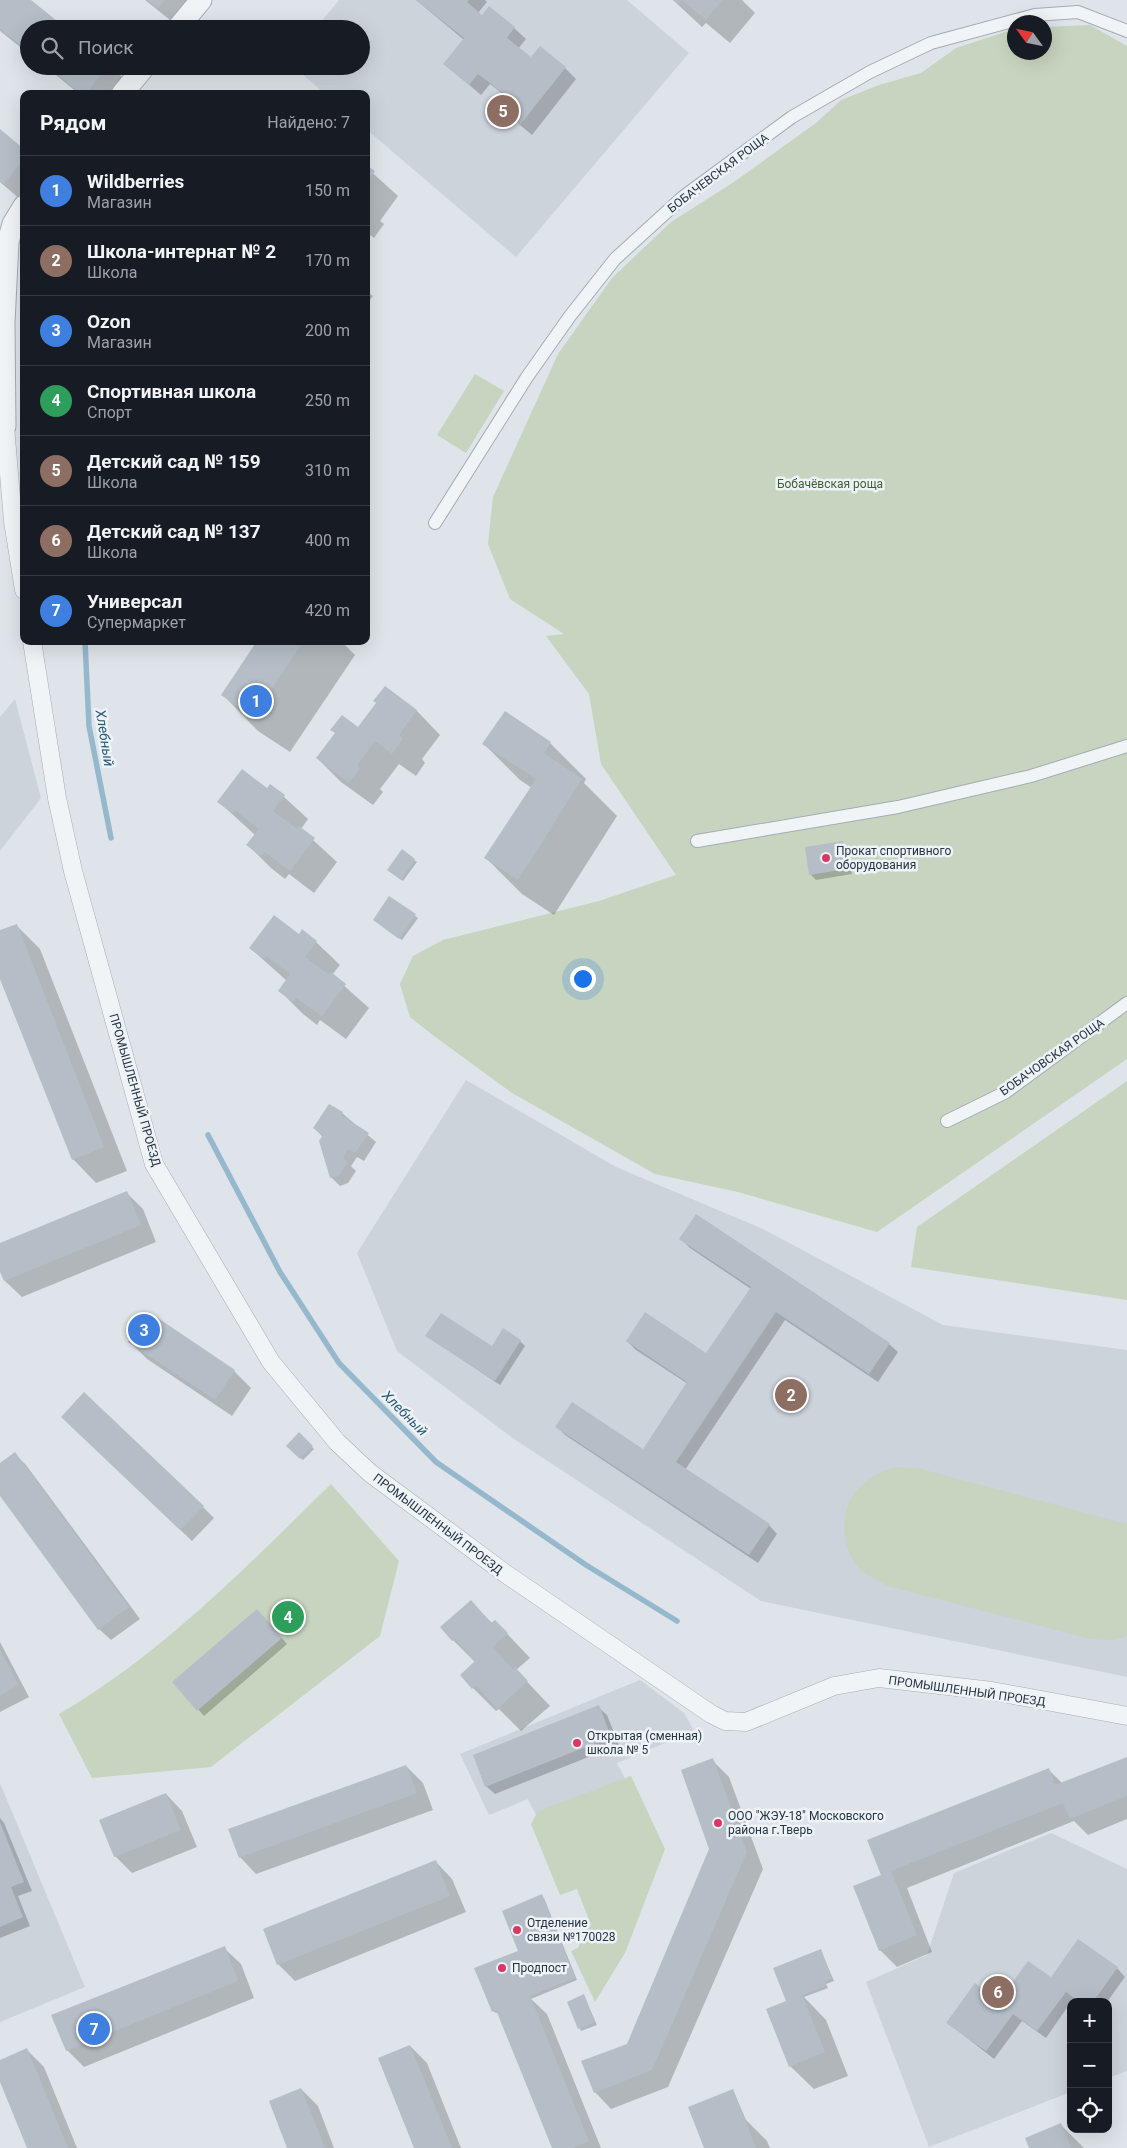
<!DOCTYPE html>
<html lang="ru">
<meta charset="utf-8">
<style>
:root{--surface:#171b24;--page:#242831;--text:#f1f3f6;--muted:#9ea1a6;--line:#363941;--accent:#db3765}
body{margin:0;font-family:Roboto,sans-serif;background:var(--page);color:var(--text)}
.controls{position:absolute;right:15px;bottom:15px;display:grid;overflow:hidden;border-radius:10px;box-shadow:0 5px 20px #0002}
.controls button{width:45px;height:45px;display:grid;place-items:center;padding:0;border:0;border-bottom:1px solid var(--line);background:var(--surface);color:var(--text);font:25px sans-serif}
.compass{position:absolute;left:1007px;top:15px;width:45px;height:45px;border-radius:50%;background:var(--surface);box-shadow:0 5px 20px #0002;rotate:303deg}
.you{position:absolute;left:582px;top:978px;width:18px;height:18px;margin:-12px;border:4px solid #fff;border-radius:50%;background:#1a73e8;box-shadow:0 0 0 8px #1a73e833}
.badge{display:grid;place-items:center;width:32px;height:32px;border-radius:50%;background:var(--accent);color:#fff;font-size:16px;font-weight:700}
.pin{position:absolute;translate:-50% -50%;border:2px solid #fff;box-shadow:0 1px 5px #0006}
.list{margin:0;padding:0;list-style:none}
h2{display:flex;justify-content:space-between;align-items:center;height:65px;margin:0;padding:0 20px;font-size:21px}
h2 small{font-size:16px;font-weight:400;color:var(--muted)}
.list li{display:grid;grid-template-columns:32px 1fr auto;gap:15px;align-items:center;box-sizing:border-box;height:70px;padding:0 20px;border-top:1px solid var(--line)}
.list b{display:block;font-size:19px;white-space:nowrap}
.list p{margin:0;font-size:16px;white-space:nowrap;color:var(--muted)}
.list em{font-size:16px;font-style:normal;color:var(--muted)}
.icon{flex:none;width:28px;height:28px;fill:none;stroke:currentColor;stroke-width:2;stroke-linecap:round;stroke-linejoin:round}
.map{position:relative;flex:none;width:1127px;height:2148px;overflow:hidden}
.search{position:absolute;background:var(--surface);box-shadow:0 5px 20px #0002;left:20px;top:20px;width:350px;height:55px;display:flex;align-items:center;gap:12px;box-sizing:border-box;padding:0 18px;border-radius:28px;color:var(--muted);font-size:19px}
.panel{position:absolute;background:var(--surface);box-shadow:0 5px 20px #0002;left:20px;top:90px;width:350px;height:555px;border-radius:10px}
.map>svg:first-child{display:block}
.built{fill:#ccd3db}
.green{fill:#c7d4bf}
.shadow{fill:#0003}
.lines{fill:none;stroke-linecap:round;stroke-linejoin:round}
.stream{stroke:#96b8cd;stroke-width:5.5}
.building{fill:#b5bec7}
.pedestrian-casing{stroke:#a3acb4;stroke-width:14}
.minor-casing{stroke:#a3acb4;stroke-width:19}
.tertiary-casing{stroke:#a3acb4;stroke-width:23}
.pedestrian{stroke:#f1f4f7;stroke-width:12}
.minor{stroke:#f1f4f7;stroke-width:18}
.tertiary{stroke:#f1f4f7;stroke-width:21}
.poi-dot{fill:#db3765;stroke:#eef3f7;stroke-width:2}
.labels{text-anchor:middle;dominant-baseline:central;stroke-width:5;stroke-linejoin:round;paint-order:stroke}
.street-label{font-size:12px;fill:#263442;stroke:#eef3f7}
.park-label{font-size:12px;fill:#405f32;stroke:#eef3f7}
.poi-label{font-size:12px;fill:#263442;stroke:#eef3f7;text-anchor:start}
.water-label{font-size:14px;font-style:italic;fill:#2c5979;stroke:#eef3f7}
</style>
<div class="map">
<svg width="1127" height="2148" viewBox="0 0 1127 2148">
<rect width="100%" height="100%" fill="#dee4e9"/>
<path class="built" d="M339 0H627L689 53 516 257 366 129V94H325L293 66H361V29H315Z
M15 699 41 798 0 851V717Z
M466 1080 616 1167 763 1229 943 1325 1127 1350V1677L761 1601 514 1439 397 1351 357 1253Z
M640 1680 684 1713 694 1731 617 1763 626 1781 537 1817 528 1799 489 1815 460 1754Z
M0 1783 85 1987 0 2022Z
M1051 1833 1127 1869V2071L1108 2078V2002H1071V2092L929 2147 866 1982 927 1955 954 1873Z"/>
<path class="green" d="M1090 25 1127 46V1059L877 1232 738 1192 655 1174 512 1093 434 1036 410 1017 400 984 413 956 443 940 599 901 676 875 601 764 589 694 546 636 564 634 510 599 488 544 493 497 558 354 612 278 671 222 734 182 816 123 841 100 879 85 921 73 956 48 1008 31 1014 30V52H1044L1045 27Z
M475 374 504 391 466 453 437 435Z
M1127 1081V1300L911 1267 917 1227Z
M896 1467 921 1469 1127 1524V1636L1114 1640 1091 1639 888 1586C882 1582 874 1579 867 1575 841 1557 836 1510 859 1488 870 1477 881 1472 896 1467Z
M331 1484 399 1561 380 1636 211 1767 92 1778 59 1714C162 1654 246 1567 331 1484Z
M631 1776 665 1849 625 1953 595 2002 571 1951 578 1948 584 1932 591 1925 577 1889 560 1895 531 1824 537 1813 546 1808Z"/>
<path class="shadow" d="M0 0H29V54L0 31Z
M145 0H194L175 24Z
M416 0H485L487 2 478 13 483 17 490 8 514 28 526 39 518 49 531 59 565 68 576 79 532 135 495 104 503 94 490 84 481 95 445 64 464 40Z
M673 0H742L755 13 730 43 706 23 702 27Z
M45 66H111L126 81 116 94H79Z
M0 131 24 150V196L21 200 0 182Z
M366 167 398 196 380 221 384 224 374 238 366 232Z
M366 291 373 296 366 305Z
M259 641H341L355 655 290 752 258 731 223 695Z
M385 687 417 711 440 735 422 759 425 763 416 776 399 764 380 789 383 792 373 805 341 782 317 758 336 734 358 729 377 703Z
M505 713 550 743 586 779 584 783 617 816 554 915 522 894 486 858 532 788 520 780 484 744Z
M271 785 308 819 301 829 337 862 314 893 289 874 285 879 271 868 248 845 255 835 219 802 267 790Z
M842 843 848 848 852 874 816 880 811 875Z
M414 860 417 862 403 881 388 870Z
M390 898 418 918 402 940 377 922Z
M16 925 40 949 127 1171 96 1183 73 1159 0 975V932Z
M299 936 316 942 340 965 332 975 369 1008 346 1039 320 1020 317 1025 303 1014 280 991 287 981 250 948Z
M342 1113 376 1142 364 1161 357 1157 351 1166 356 1171 348 1183 340 1186 331 1177 323 1137 314 1128Z
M126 1192 143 1209 156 1242 22 1297 5 1281 0 1269V1244Z
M681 1239 889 1344 898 1352 878 1382 785 1320 685 1470 769 1525 777 1534 758 1563 565 1435 557 1427 643 1451 688 1384 636 1350 627 1341 707 1355 751 1289 690 1248Z
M149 1314 234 1371 251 1388 232 1416 147 1359 130 1342Z
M427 1336 493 1348 520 1341 525 1346 500 1385Z
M74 1428 203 1507 214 1518 192 1541Z
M299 1434 314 1449 303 1460 288 1446Z
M15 1454 26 1465 140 1619 111 1640 99 1629 0 1494V1465Z
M470 1601 493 1624 495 1621 530 1658 516 1670 550 1706 521 1731 499 1709 496 1711 473 1688 475 1662 453 1640Z
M263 1616 287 1644 204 1716 174 1682Z
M0 1642 29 1697 0 1712Z
M598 1707 607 1715 619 1745 495 1794 486 1786Z
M1127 1758V1819L1088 1835 1074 1821 907 1888 932 1952 897 1967 880 1950 883 1876 1048 1769 1063 1784Z
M712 1760 729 1777 763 1869 668 2087 611 2109 595 2092 627 2045 710 1849Z
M406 1766 423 1783 433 1810 256 1874 240 1857Z
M166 1794 182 1811 197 1847 132 1873 115 1856Z
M0 1818 4 1823 32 1891 18 1896 30 1926 0 1938Z
M436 1862 452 1879 466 1912 295 1981 278 1964Z
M544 1898 577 1980 531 1999 547 2014 601 2148H554L498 2012 496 2013 493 2011Z
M224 1948 241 1964 254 1998 84 2067 67 2050Z
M821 1951 834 1981 826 1984 828 1988 804 1997 826 2020 848 2076 814 2089 790 2066 787 2002Z
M1117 1968 1125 1977 1107 2002H1077L1075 2000 1071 2002 1046 2038 1022 2021 994 2059 948 2023 1051 1979Z
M584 1996 597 2025 581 2031 568 2002Z
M410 2046 427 2063 461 2148H415Z
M27 2050 44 2067 77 2148H28L0 2079V2061Z
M301 2089 318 2106 334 2148H289Z
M733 2090 746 2120 767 2141 770 2148H705Z
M1061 2125 1084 2148H1031Z"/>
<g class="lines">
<path class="stream" d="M85 641 89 726 111 838
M208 1135 280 1272 339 1363 436 1462 586 1565 677 1621"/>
</g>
<path class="building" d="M0 0H31L67 29H29V52L0 29Z
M147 0H165L158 8Z
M416 0H469L467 2 482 15 489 6 515 27 507 38 531 57 540 46 566 67 520 125 494 104 503 93 478 74 469 85 443 64 464 38Z
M673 0H722L706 20 682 0 678 4Z
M47 66H108L86 94H81Z
M0 129 24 149V159L4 184 0 181Z
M366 165 375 171 366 184Z
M257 641H304L253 717 221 695Z
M385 686 417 710 399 735 403 739 392 754 375 741 357 765 360 768 349 783 316 758 335 733 330 730 342 715 358 727 376 703 373 701Z
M505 711 551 742 544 753 582 779 518 880 484 858 536 779 482 744Z
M242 769 267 788 270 784 285 795 273 811 297 829 299 826 315 838 290 871 265 852 261 856 246 845 259 829 235 810 232 813 217 802Z
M843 841 847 869 809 875 805 847Z
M402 849 415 859 401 880 387 870Z
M389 896 416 914 399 939 373 920Z
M274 915 299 934 302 929 317 941 305 957 329 975 331 972 346 984 322 1016 296 998 293 1002 278 991 290 974 266 956 264 959 249 948Z
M17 924 104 1147 72 1160 0 979V930Z
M329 1104 343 1112 341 1115 369 1133 355 1153 348 1149 343 1158 348 1162 340 1175 330 1178 319 1141 323 1135 313 1128Z
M127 1191 141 1225 4 1281 0 1272V1243Z
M696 1214 890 1343 869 1374 776 1312 676 1462 770 1524 749 1555 555 1427 572 1402 643 1449 687 1382 626 1341 645 1312 706 1353 751 1287 679 1239Z
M149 1312 235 1370 215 1400 128 1342Z
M441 1313 492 1346 503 1328 521 1340 495 1381 425 1336Z
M84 1392 204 1506 180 1530 61 1417Z
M299 1432 313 1446 300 1459 286 1446Z
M15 1452 129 1607 98 1630 0 1496V1463Z
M471 1600 491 1623 495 1620 508 1633 493 1647 513 1670 515 1667 528 1681 497 1709 476 1685 472 1689 460 1675 475 1661 455 1639 452 1641 440 1627Z
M257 1609 282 1638 197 1711 172 1682Z
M0 1650 19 1685 0 1695Z
M599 1705 611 1737 485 1787 473 1755Z
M1127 1757V1796L1070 1819 1063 1803 891 1871 917 1935 879 1951 853 1886 881 1875 867 1840 1049 1768 1055 1785Z
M713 1758 747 1852 652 2070 594 2093 581 2061 627 2044 709 1849 681 1770Z
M406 1765 417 1793 239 1858 228 1829Z
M166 1793 181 1830 114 1857 99 1820Z
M0 1822 24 1882 11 1887 23 1917 0 1927Z
M436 1860 450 1896 277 1965 263 1929Z
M542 1894 575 1978 530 1996 589 2141 573 2148H552L496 2010 492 2012 474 1968 518 1951 502 1911Z
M1078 1939 1118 1967 1093 2002H1079L1066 1992 1037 2031 1013 2014 986 2051 946 2023 975 1983 999 2001 1028 1961 1051 1977Z
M225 1946 238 1981 66 2051 51 2015Z
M821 1949 832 1978 825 1982 826 1986 802 1995 825 2052 789 2067 766 2009 786 2001 773 1968Z
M584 1994 595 2022 578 2029 567 2002Z
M410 2045 452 2148H414L378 2058Z
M27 2048 68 2148H27L0 2082V2060Z
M301 2088 325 2148H287L269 2101Z
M733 2089 756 2148H704L688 2107Z
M1061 2123 1071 2148H1029L1025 2138Z"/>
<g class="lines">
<defs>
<path id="pedestrian" d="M435 523 527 377 570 316 615 259 683 197 792 117 870 72 931 43 1035 15 1078 12 1127 31
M697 841 898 807 1031 776 1127 746
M947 1121 1006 1092 1127 1003"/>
<path id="minor" d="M5 426 13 521 24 590
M32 641 57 798 73 871 154 1164 271 1362 337 1442 370 1473 506 1574 711 1714 725 1721 746 1722 834 1686 879 1678 992 1691 1127 1716"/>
<path id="tertiary" d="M177 29 201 0
M122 94 145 66
M0 428 5 426 4 323 8 242 13 224 24 206"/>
</defs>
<use href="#pedestrian" class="pedestrian-casing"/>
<use href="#minor" class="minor-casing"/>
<use href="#tertiary" class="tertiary-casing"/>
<use href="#pedestrian" class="pedestrian"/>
<use href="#minor" class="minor"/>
<use href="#tertiary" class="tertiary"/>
</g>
<g class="poi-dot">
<circle cx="826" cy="858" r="5"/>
<circle cx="577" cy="1743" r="5"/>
<circle cx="718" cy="1823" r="5"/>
<circle cx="517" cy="1930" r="5"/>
<circle cx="502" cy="1968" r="5"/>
</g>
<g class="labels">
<g class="street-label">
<text transform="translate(718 173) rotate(-37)">БОБАЧЕВСКАЯ РОЩА</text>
<text transform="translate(1052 1057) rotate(-35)">БОБАЧОВСКАЯ РОЩА</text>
<text transform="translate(135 1090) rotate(74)">ПРОМЫШЛЕННЫЙ ПРОЕЗД</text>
<text transform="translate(438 1524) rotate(37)">ПРОМЫШЛЕННЫЙ ПРОЕЗД</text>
<text transform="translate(967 1691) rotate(8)">ПРОМЫШЛЕННЫЙ ПРОЕЗД</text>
</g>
<g class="park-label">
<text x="830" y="484">Бобачёвская роща</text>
</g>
<g class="poi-label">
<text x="836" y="851">Прокат спортивного<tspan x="836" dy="14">оборудования</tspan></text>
<text x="587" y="1736">Открытая (сменная)<tspan x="587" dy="14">школа № 5</tspan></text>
<text x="728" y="1816">ООО "ЖЭУ-18" Московского<tspan x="728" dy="14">района г.Тверь</tspan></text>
<text x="527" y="1923">Отделение<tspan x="527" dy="14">связи №170028</tspan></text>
<text x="512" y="1968">Продпост</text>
</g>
<g class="water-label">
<text transform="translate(105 738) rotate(81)">Хлебный</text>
<text transform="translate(405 1413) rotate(45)">Хлебный</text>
</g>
</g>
</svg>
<div class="controls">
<button>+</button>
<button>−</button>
<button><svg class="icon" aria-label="locate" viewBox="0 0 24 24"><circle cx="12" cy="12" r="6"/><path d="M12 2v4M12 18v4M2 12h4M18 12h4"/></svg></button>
</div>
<svg class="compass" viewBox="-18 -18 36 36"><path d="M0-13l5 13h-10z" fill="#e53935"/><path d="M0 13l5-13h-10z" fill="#9ea1a6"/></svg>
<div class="you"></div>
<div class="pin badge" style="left:256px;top:701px;background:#3f7fe0">1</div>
<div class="pin badge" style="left:791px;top:1395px;background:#8d6e63">2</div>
<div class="pin badge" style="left:144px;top:1330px;background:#3f7fe0">3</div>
<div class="pin badge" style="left:288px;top:1617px;background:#2e9e5b">4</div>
<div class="pin badge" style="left:503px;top:111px;background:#8d6e63">5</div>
<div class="pin badge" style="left:998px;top:1992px;background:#8d6e63">6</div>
<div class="pin badge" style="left:94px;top:2029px;background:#3f7fe0">7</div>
<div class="search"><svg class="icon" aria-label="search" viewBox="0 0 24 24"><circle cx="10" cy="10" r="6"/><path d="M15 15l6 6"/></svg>Поиск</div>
<section class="panel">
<h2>Рядом<small>Найдено: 7</small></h2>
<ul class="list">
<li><span class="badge" style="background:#3f7fe0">1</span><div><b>Wildberries</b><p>Магазин</p></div><em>150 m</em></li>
<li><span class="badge" style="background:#8d6e63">2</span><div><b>Школа-интернат № 2</b><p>Школа</p></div><em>170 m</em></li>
<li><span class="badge" style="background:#3f7fe0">3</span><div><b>Ozon</b><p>Магазин</p></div><em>200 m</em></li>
<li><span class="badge" style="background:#2e9e5b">4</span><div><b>Спортивная школа</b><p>Спорт</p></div><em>250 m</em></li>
<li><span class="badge" style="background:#8d6e63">5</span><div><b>Детский сад № 159</b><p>Школа</p></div><em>310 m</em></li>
<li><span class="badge" style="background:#8d6e63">6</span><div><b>Детский сад № 137</b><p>Школа</p></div><em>400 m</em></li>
<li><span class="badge" style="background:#3f7fe0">7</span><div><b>Универсал</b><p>Супермаркет</p></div><em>420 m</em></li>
</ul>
</section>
</div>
